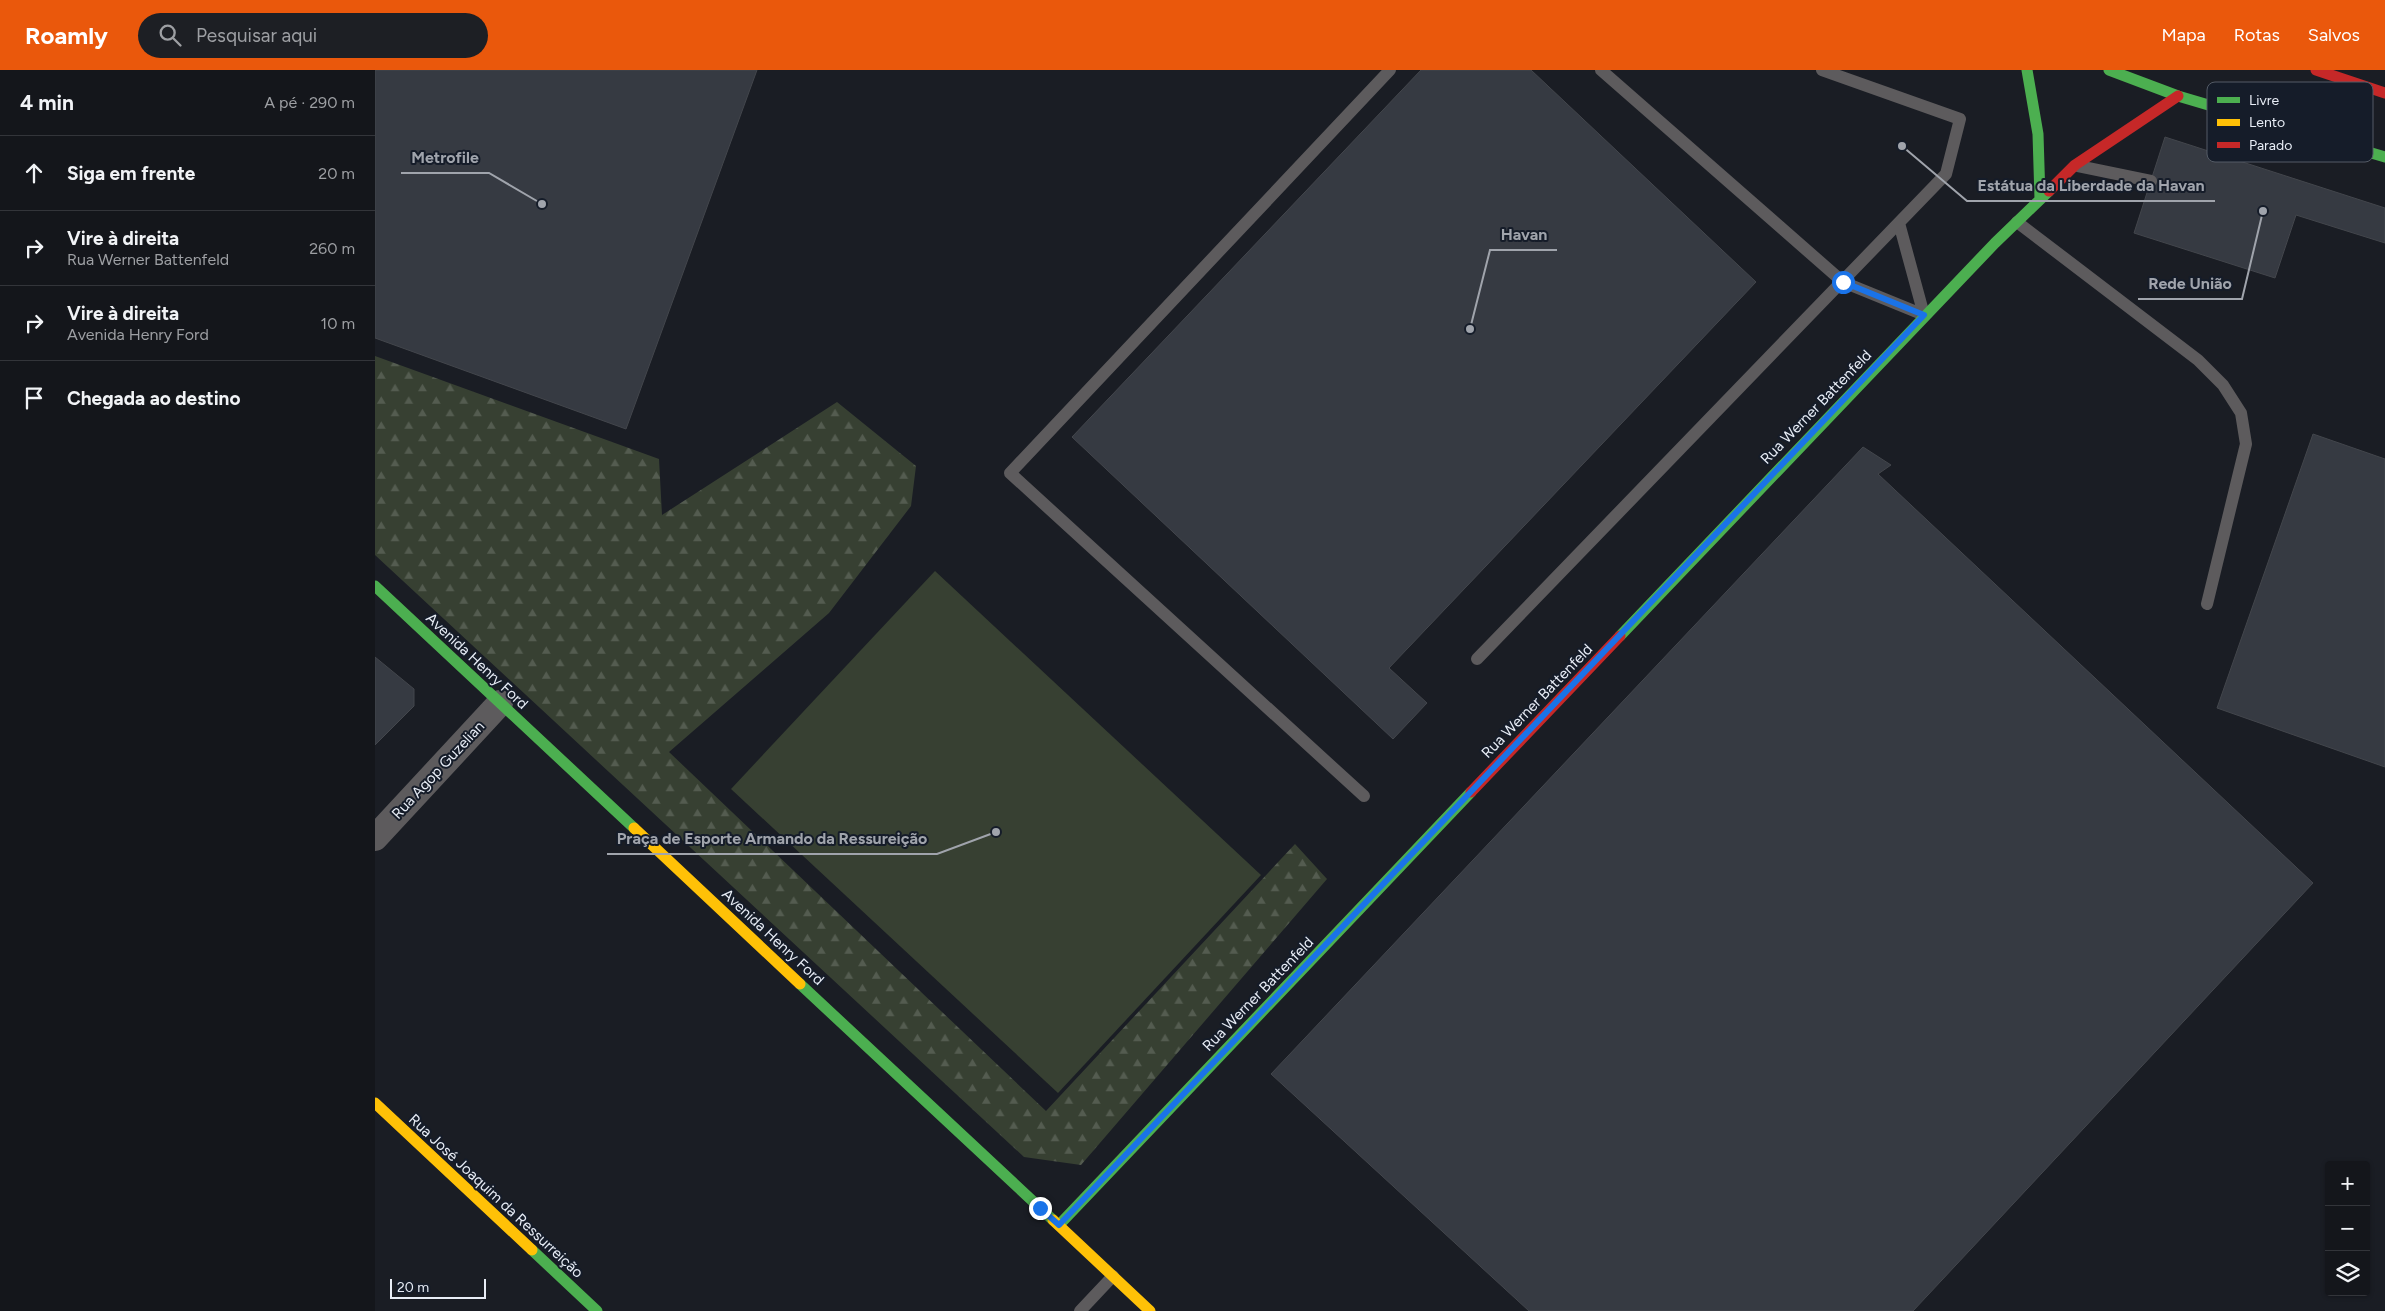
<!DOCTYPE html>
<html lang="pt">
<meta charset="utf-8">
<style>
:root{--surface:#14161b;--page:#1d1f24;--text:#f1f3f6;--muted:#9d9fa3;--line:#33353a;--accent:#ea580c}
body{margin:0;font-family:Figtree,sans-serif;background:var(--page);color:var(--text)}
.controls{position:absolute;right:15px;bottom:15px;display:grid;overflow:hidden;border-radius:5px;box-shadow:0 1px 4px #0004}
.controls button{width:45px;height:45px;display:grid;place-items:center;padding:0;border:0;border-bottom:1px solid var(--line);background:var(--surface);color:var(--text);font:25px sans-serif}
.scale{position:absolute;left:15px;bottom:12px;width:96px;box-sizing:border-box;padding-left:5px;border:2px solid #e8edf6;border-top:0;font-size:14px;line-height:18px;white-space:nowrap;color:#e8edf6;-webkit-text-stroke:4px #151c29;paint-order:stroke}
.stop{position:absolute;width:15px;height:15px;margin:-11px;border:4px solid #1a73e8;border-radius:50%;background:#fff}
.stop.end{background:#1a73e8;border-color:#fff;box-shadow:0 1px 5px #0008}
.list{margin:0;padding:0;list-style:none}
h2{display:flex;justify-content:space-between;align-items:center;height:65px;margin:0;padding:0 20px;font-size:21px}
h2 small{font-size:16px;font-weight:400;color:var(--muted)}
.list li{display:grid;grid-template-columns:32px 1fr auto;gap:15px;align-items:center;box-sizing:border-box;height:75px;padding:0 20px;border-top:1px solid var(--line)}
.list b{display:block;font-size:19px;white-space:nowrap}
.list p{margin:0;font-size:16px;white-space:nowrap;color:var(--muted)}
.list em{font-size:16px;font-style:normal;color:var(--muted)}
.icon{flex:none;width:28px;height:28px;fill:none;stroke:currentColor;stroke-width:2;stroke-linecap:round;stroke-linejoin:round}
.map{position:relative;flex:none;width:2010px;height:1241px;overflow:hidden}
header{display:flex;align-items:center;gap:30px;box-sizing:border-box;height:70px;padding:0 25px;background:var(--accent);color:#fff}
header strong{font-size:24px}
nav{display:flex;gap:28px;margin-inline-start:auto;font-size:18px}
.search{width:350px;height:45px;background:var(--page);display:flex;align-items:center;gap:12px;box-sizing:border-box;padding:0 18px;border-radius:28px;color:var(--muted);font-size:19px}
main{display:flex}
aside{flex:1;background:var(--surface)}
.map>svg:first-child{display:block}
.forest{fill:url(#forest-firs)}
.pitch{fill:#374032}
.building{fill:#363a42;stroke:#43464c}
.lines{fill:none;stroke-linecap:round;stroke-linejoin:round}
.lane{stroke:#5d5b5d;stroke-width:12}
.street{stroke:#5d5b5d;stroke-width:26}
.fast{stroke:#4caf50;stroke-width:11}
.slow{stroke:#ffc107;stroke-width:11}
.jam{stroke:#c62828;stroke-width:11}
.route{stroke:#1a73e8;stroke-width:6}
.labels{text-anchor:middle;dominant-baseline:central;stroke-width:4;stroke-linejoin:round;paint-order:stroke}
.street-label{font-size:15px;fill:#e8edf6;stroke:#151c29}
.key{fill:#151c29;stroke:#545b66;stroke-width:1}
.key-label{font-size:14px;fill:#e8edf6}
.leader{fill:none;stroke:#a0a4ac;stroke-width:2}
.callout-dot{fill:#a0a4ac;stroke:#151c29;stroke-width:2}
.callout-label{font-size:16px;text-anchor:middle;font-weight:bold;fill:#a0a4ac;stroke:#151c29;stroke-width:4;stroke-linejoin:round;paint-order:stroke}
</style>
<header>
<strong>Roamly</strong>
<div class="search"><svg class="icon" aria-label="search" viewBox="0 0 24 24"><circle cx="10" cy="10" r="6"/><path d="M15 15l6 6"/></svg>Pesquisar aqui</div>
<nav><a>Mapa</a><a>Rotas</a><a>Salvos</a></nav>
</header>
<main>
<aside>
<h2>4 min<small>A pé · 290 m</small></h2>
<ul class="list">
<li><svg class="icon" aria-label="ahead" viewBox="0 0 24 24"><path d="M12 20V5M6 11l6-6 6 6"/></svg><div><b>Siga em frente</b></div><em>20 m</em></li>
<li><svg class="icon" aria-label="right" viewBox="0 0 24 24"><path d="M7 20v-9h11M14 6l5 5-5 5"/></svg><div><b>Vire à direita</b><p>Rua Werner Battenfeld</p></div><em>260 m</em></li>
<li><svg class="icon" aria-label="right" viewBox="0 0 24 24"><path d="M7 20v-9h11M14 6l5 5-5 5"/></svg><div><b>Vire à direita</b><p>Avenida Henry Ford</p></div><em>10 m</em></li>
<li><svg class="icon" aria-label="arrive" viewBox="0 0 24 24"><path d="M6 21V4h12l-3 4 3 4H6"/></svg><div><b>Chegada ao destino</b></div></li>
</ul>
</aside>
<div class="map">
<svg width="2010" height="1241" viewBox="0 0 2010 1241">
<defs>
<pattern id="forest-firs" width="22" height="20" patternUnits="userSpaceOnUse" patternTransform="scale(1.25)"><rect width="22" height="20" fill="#374032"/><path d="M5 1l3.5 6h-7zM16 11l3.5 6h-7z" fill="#545c50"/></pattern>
</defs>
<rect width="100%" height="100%" fill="#1a1d24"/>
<path class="forest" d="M0 286 284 389 287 445 462 332 541 396 536 436 454 543 294 682 671 1041 920 774 952 809 706 1095 649 1087 0 485Z"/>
<path class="pitch" d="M560 501 886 805 683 1023 356 719Z"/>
<path class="building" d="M0 0H382L251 359 0 268Z
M1046 0H1156L1381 212 1014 598 1052 633 1018 669 697 367Z
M1790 67 2010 138V173L1921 145 1900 208 1759 163Z
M1938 364 2010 389V697L1842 638Z
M1488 377 1516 395 1503 404 1938 813 1538 1241H1154L896 1004Z
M0 587 39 619V636L0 675Z"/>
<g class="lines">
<path class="lane" d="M1226 0 1468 212 1549 245 1524 153
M1703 96 1776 111
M1642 152 1823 290 1848 315 1866 343 1871 374 1832 534
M1102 589 1571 104 1585 49 1447 0
M989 726 635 403 1015 0
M705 1241 738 1206"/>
<path class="street" d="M0 768 125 633"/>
<path class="fast" d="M1652 0 1663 64 1665 129
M1734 0 1803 26 2010 87
M0 516 259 758
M1245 566 1620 173 1674 121
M425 914 678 1150
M684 1155 1096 722
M157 1180 222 1241"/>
<path class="slow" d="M259 758 425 914
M0 1033 157 1180
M678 1150 775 1241"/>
<path class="jam" d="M1941 0 2010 23
M1674 121 1700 95 1803 26
M1096 722 1245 566"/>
</g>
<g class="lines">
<path class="route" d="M665 1138 684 1155 1549 245 1468 212"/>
</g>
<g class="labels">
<g class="street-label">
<text transform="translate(1441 337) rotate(-46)">Rua Werner Battenfeld</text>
<text transform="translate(102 591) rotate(43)">Avenida Henry Ford</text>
<text transform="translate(1162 631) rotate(-46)">Rua Werner Battenfeld</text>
<text transform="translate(63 700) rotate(-47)">Rua Agop Guzelian</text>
<text transform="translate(398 867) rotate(43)">Avenida Henry Ford</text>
<text transform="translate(883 924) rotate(-46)">Rua Werner Battenfeld</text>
<text transform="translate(121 1126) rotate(43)">Rua José Joaquim da Ressurreição</text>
</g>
</g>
<rect x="1832" y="12" width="166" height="80" rx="8" class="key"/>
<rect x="1842" y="27" width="23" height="6" fill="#4caf50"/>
<rect x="1842" y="49" width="23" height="7" fill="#ffc107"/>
<rect x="1842" y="72" width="23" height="6" fill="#c62828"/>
<g class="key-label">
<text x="1874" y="35">Livre</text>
<text x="1874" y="57">Lento</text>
<text x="1874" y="80">Parado</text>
</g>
<path class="leader" d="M167 134L114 103H26M1527 76L1592 131H1840M1095 259L1115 180H1182M1888 141L1867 229H1763M621 762L562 784H232"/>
<g class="callout-dot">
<circle cx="167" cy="134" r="5"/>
<circle cx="1527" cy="76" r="5"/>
<circle cx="1095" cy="259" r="5"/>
<circle cx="1888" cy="141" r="5"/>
<circle cx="621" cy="762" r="5"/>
</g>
<g class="callout-label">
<text x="70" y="93">Metrofile</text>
<text x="1716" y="121">Estátua da Liberdade da Havan</text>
<text x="1149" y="170">Havan</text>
<text x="1815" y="219">Rede União</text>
<text x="397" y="774">Praça de Esporte Armando da Ressureição</text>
</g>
</svg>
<div class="controls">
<button>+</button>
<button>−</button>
<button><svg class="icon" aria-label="layers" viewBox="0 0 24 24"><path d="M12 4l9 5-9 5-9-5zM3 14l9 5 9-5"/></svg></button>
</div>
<div class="scale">20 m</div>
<div class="stop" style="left:1468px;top:212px"></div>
<div class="stop end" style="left:665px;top:1138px"></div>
</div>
</main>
